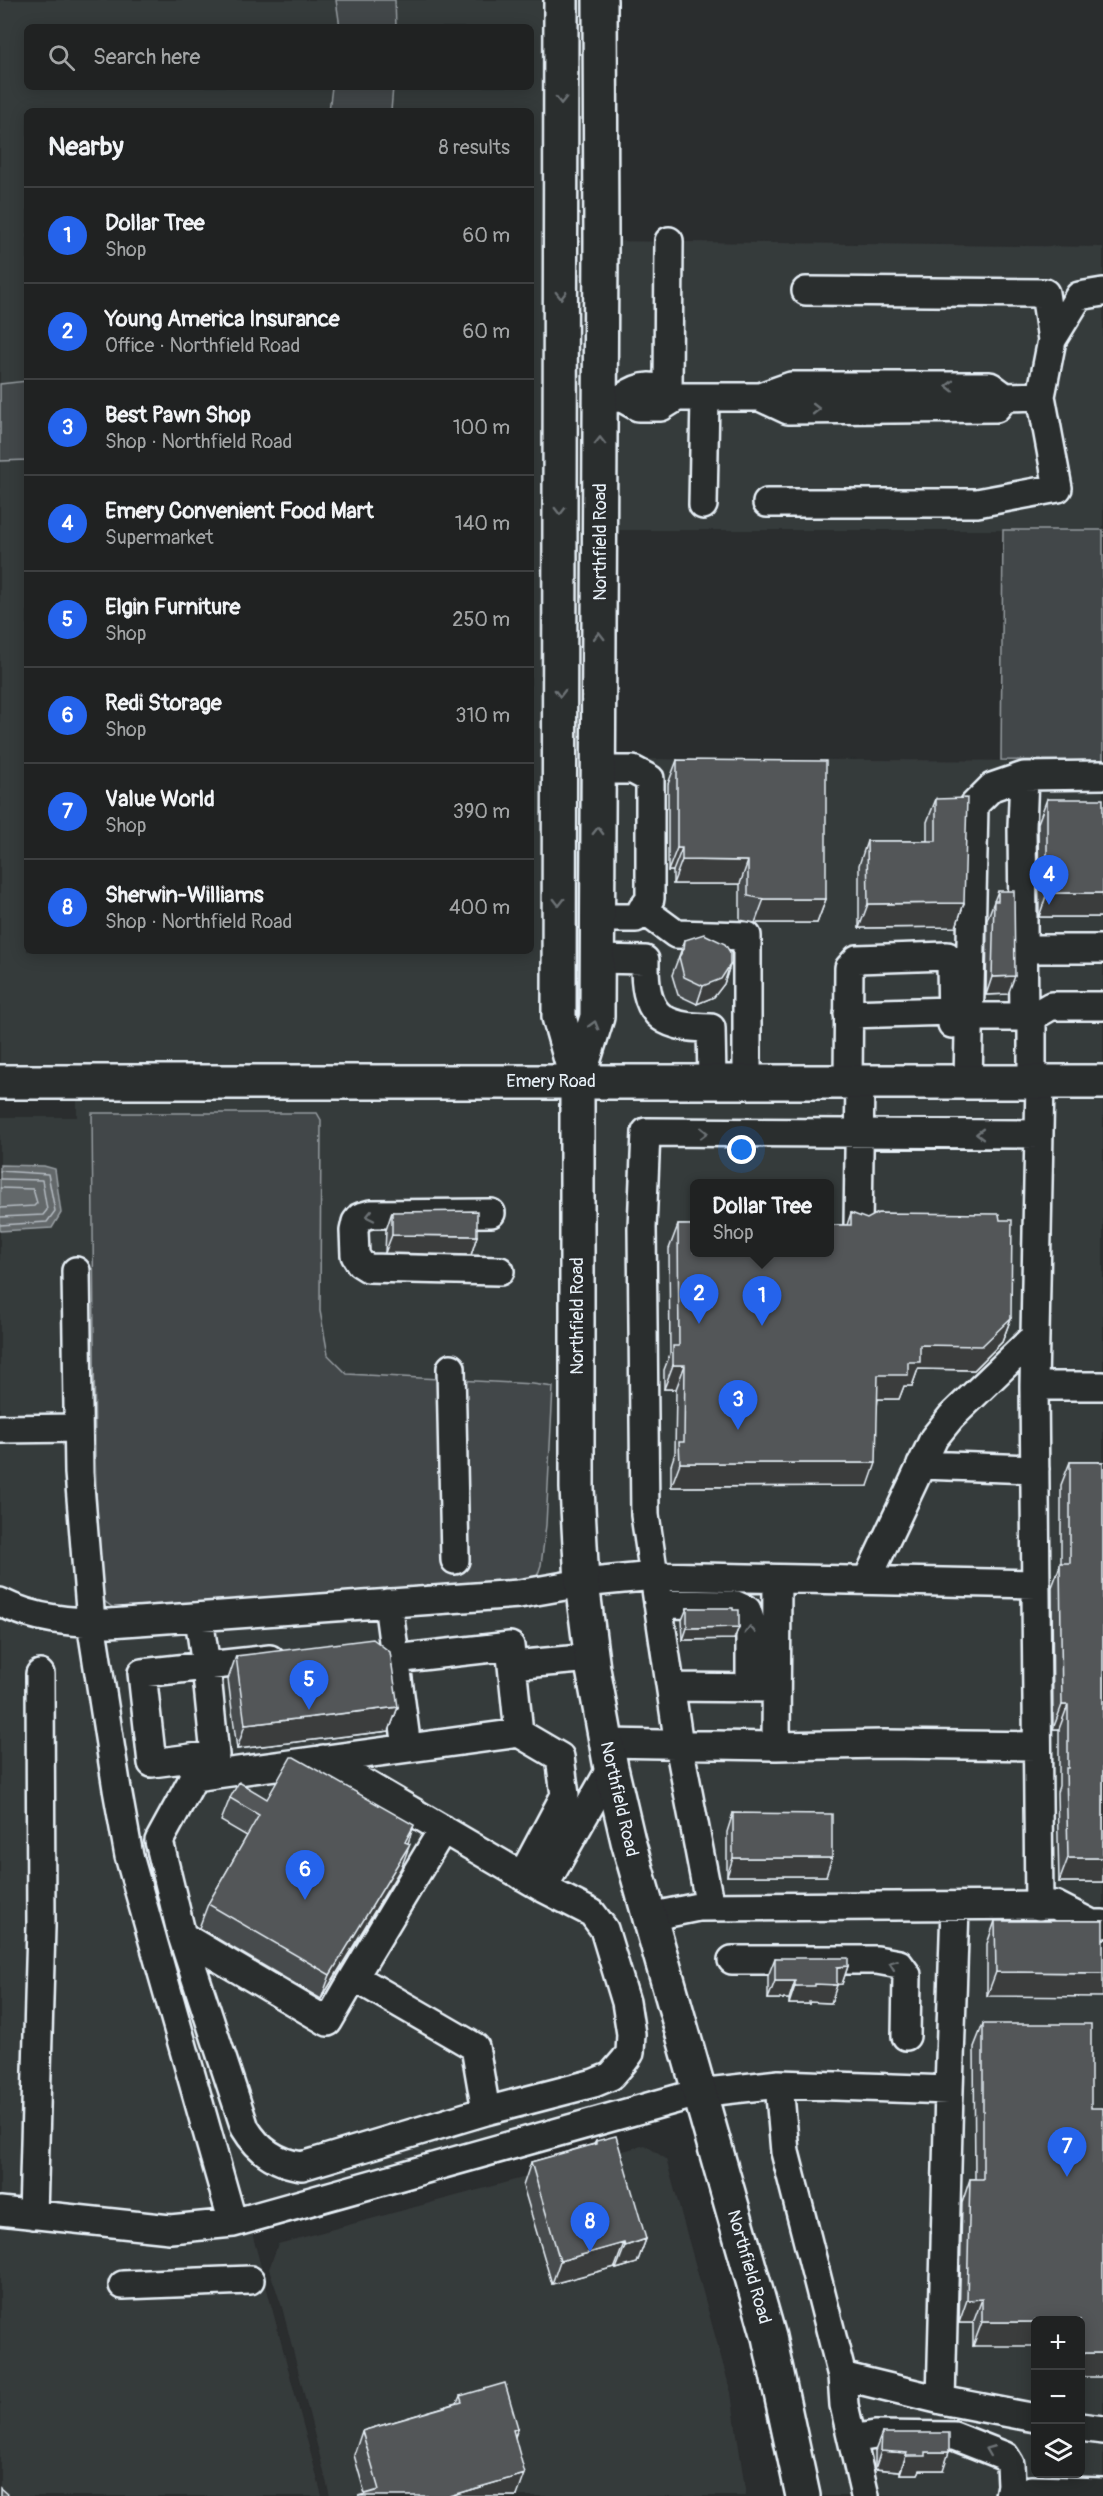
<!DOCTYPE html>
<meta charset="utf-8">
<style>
:root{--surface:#202222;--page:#282a2a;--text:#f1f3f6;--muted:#a2a4a5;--line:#3d3f40;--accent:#2563eb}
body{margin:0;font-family:Pangolin,sans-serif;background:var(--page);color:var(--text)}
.controls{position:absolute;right:18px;bottom:18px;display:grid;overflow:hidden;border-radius:9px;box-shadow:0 3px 15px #0003}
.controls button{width:54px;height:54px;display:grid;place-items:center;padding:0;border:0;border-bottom:2px solid var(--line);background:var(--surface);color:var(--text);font:30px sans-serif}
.you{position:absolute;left:742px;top:1150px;width:21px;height:21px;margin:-15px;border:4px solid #fff;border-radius:50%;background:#1a73e8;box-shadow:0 0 0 9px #1a73e833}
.badge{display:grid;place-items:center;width:39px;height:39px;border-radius:50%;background:var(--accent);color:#fff;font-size:20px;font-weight:700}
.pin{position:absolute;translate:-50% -50px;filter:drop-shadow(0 2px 3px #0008)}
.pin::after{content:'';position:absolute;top:32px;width:21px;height:18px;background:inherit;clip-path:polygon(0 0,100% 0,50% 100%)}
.popup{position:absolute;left:690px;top:1179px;width:144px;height:78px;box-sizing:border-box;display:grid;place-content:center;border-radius:9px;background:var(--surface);filter:drop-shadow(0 2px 4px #0005);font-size:20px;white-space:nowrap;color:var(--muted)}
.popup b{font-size:22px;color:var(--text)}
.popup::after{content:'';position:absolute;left:50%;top:100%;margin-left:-12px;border:12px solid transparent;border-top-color:var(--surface)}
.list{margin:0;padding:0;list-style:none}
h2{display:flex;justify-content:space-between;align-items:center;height:78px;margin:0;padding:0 24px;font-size:26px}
h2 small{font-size:20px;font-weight:400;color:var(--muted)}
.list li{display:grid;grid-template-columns:39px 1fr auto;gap:18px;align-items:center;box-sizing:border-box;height:96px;padding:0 24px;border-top:2px solid var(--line)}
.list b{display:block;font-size:22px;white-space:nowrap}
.list p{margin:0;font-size:20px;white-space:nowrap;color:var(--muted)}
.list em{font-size:20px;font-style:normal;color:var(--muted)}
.icon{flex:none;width:33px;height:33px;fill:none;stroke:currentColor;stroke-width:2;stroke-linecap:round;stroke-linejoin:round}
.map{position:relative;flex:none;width:1103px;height:2496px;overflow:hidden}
.search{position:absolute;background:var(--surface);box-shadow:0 3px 15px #0003;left:24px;top:24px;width:510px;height:66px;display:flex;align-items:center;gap:15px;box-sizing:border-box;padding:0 21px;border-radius:9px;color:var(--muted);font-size:22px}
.panel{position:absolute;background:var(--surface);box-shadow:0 3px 15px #0003;left:24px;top:108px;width:510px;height:846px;border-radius:9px}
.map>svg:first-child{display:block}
.built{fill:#363a3b;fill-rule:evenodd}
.green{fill:#424648;stroke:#959ca0;stroke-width:1.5}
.water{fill:#63686b;stroke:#989fa3;stroke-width:1.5}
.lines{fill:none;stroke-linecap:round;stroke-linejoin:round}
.shore{stroke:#b3bac0;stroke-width:1.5}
.minor-casing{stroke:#e8f1f8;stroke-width:32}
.major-casing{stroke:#e8f1f8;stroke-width:38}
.minor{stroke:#2a2d2e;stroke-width:27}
.major{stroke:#2a2d2e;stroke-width:33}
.wall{fill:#474b4d;stroke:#e8f1f8;stroke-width:1.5}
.shaded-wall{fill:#3a3d3e;stroke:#e8f1f8;stroke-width:1.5}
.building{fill:#535759;stroke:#e8f1f8;stroke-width:1.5}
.oneway{stroke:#6c7275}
.labels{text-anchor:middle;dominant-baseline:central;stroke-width:5;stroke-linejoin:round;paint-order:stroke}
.street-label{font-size:18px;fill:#e8f1f8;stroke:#2a2d2e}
</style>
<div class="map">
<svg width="1103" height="2496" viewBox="0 0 1103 2496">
<rect width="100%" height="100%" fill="#2a2d2e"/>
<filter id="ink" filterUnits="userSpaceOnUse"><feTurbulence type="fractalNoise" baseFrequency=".0167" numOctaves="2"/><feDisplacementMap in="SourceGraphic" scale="12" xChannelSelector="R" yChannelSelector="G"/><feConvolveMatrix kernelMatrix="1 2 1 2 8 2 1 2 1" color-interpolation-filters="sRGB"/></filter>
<g filter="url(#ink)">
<path class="built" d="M0 0H601L602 241 1103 247V530H600L599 759 1103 761V2496H803L698 2093 248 2218 322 2496H0V1117H77V1082L0 1081ZM27 27H531V87H27ZM27 111H531V951H27ZM694 1184H830V1252H694ZM1036 2320H1080V2474H1036Z
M645 2145 666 2159 731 2393 746 2496H330L282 2307 269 2269 278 2244Z"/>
<path class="green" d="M336 0H395L396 27H340Z
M332 87H393L391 111H329Z
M27 381V460L0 461V384Z
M1003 530H1103V761L1001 760Z
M92 1113H317L321 1120 320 1311 328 1355 347 1374 533 1384 553 1387 546 1525 541 1565 536 1580 116 1610 103 1600 99 1572 95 1456Z"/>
<path class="water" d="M0 1165 44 1166 55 1169 61 1213 52 1228 0 1231Z"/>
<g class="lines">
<path class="shore" d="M0 1171 48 1174 55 1211 47 1222 0 1225
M0 1179 42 1180 47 1210 43 1215 0 1217
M0 1188 33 1189 37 1203 34 1206 0 1208"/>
<defs>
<path id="minor" d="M1052 340 1079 296 1103 292
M668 391 669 241
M760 397 788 410 996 408 1005 397
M622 398C641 384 656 383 677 397
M600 399 622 398 638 407H661L677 397H760L791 386H990L1005 397 1041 396 1052 340 1045 293 806 291
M767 503H977L1058 488 1041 396
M703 505 705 397
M1024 776 1022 827 1024 1017
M642 909 676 934 747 936V1081
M597 918H636L650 899V779L633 770H599
M1033 949H1103
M597 959 645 960C644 1012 657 1028 711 1028L712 1081
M848 1014 952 1011
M969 1017H1032L1051 1006H1103
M848 1081 849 968 857 959 947 956 951 964 952 1024
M968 1081 974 805 992 787 1024 776 1103 775
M1032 1081V1017
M1040 1081 1034 1386H1103
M491 1213 371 1214 360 1217 356 1222 354 1231 355 1255 360 1263 368 1268 500 1271
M858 1227 860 1081
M76 1271 79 1473 91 1622 117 1789 129 1856 233 2223
M451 1368 455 1560
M1034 1386 1039 1906
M0 1429 78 1428
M921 1465 1035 1469
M867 1580 934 1438 951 1417 1035 1336
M1036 1584 654 1576 645 1515 642 1228 646 1132 1039 1134
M0 1602C36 1620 71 1622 110 1623L519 1594 582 1583 654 1576 679 1745 710 1907
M388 1603 407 1748
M658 1604 736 1605 747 1610 750 1619V1688
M199 1618 206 1666 270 1659
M512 1665 592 1658
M206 1666 215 1755 152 1763 142 1673Z
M671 1687 768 1688
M519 1733 560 1757 565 1795 522 1876
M606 1743 776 1746 884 1744 1037 1746
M776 1746 777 1580
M191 1758 194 1777 519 1733 510 1646 395 1659
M323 1759 543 1888 592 1913 604 1929 626 2002 631 2034 630 2053 624 2061 611 2076 594 2083 486 2111 475 2047 354 1977 443 1829
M194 1777 159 1841 182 1936 328 2022 354 1977
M543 1888 611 1768
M649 1917 698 1907 1055 1905 1092 1924H1103
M182 1936 245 2128C258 2150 276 2163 302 2166L486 2111
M732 1960H877L899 1964 907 1975 906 2036
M779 2084 785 2152 842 2376 941 2400 949 2090
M0 2211 170 2229 233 2223 698 2093 779 2084 949 2090 955 1907
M33 2215 41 1927 40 1674
M123 2285 250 2280
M842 2376 844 2405 865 2496
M941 2400 1036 2418
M1080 2427 1103 2430
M852 2439 875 2435 954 2436 1005 2456 1010 2464 1011 2485 1009 2496
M1031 2490 1103 2492"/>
<path id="major" d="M561 0 559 1017 577 1081V1488L582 1583 593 1669 611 1768 628 1841 769 2337 803 2496
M577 1081 597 1017 601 241 600 0
M0 1082H1103"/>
</defs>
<use href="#minor" class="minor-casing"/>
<use href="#major" class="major-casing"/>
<use href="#minor" class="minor"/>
<use href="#major" class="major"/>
</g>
<path class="wall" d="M677 760 826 899 817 923H755L740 920V884H673V871H668V784Z
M936 799 964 903 956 927 859 928V865L867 841H927V822Z
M1047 799 1103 917H1039L1038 823Z
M998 891 1008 994 986 995 987 920Z
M685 940 730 965 724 984 714 997 697 1004 678 995 672 975Z
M392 1212 477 1236 471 1255 385 1253 386 1230Z
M851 1213 1011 1318 1002 1342 974 1370 918 1369 912 1386H904L899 1399H878L868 1486 671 1487V1465L675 1453 676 1389H664V1370L670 1354 669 1249 678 1225H847Z
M1070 1462H1103V1882H1059L1057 1792 1059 1786V1729H1053L1052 1587 1061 1563V1485Z
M687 1608 733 1610 739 1627 734 1639 683 1640 682 1620Z
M236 1656 398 1707 389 1731 237 1749 228 1679Z
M230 1798 267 1799 408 1843 401 1868 321 1999 199 1928 208 1904 247 1836 221 1821Z
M733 1813 826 1876H727V1832Z
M995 1921H1103L987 1996V1944Z
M775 1958 848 1966 842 1984H837L831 2003 809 2002V2004H789V1999H768V1976Z
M983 2024 1080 2320H1035L973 2346V2323H959L962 2203 970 2179H975L974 2047Z
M596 2141 646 2239 637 2263 616 2269 615 2267 552 2284 523 2186 531 2162 594 2144Z
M460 2396 518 2428 515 2437 517 2496 365 2494 354 2455 362 2431 457 2403Z
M882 2433 943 2470H920L918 2474H900V2471L875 2469V2451Z"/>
<path class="shaded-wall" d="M677 848H682L673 871H668Z
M682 860 748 861 740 884H673Z
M1047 893H1103V917H1039Z
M764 899H826L817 923H755Z
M964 903 956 927 859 928 868 904Z
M730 965 724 984 714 997 697 1004 703 986Z
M1015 976 1008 994 986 995 992 977Z
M392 1235 477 1236 471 1255 385 1253Z
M1011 1318 1002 1342 974 1370 918 1369 912 1386H904L899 1399H869L878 1375 908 1362 920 1345Z
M673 1365H685L676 1389H664Z
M680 1463H876L868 1486 671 1487Z
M739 1627 734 1639 683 1640 687 1628Z
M1062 1705H1068L1059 1729H1053Z
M398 1707 389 1731 237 1749 245 1725Z
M414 1825 406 1849 410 1844 401 1868 321 1999 330 1975Z
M733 1858H832L826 1876H727Z
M1068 1858H1103V1882H1059Z
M848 1966 842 1984 832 1985H837L831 2003 809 2002V2004H789L795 1986 815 1984 837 1967Z
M996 1972 1103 1973V1997L987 1996Z
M775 1981H795L789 1999H768Z
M646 2239 637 2263 616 2269 625 2246Z
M624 2243 615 2267 552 2284 560 2261Z
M982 2299 973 2323H959L967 2300Z
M982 2322H1035V2346H973Z
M1080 2353H1103V2377H1080Z
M518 2428 509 2452 513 2430Z
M881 2451 907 2453 900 2471 875 2469Z
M925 2452H949L943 2470H920L918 2474H900L906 2456Z
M525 2474 517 2496H449Z"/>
<path class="building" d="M677 760 826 761V899H764L748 896V861L682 860V848H677Z
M967 798 964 903 868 904 867 841H936V799Z
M1047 799H1103V893H1047Z
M998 891H1014L1015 976 992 977 994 901H998Z
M704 934 725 944 730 952V965L721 979 703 986 684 977 679 957 684 949 685 940Z
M477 1211V1236L392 1235V1212Z
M851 1213 867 1219 878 1213 999 1214 1000 1220H1012L1011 1318 982 1346 920 1345V1362H908V1375H878L876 1463H680L679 1442H684L685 1365H673V1346H679L678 1225H694V1252H830V1225H851Z
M1070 1462H1103V1858H1068L1066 1768H1068V1705H1062L1060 1563H1070Z
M687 1608H733V1610H739V1627L687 1628Z
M373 1639 390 1652 398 1707 245 1725 236 1656Z
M291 1757H294L414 1825 405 1842 410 1844 330 1975 208 1904 259 1815 230 1798 239 1782 267 1799Z
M733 1813 832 1814V1858H733Z
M995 1921H1103V1973L996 1972Z
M775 1958H848V1966L837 1967V1985L815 1984V1986H795V1981H775Z
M983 2024H1091V2108H1103V2353H1080V2320H1035V2322H982V2299L967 2300 970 2179H983Z
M616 2136 646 2239 625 2246 624 2243 560 2261 531 2162 596 2144V2141Z
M505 2383 518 2428 513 2430 525 2474 449 2496H358L379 2490 362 2431 462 2402 460 2396Z
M882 2433H949V2452H925V2456H906L907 2453 881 2451Z
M0 2488 9 2496H0Z"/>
<defs><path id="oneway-chevron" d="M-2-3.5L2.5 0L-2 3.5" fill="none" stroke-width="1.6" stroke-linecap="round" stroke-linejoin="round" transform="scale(1.5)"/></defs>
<g class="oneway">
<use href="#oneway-chevron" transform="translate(561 100) rotate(90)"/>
<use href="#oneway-chevron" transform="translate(561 295) rotate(90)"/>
<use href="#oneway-chevron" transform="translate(950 386) rotate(-180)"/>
<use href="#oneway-chevron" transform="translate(816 409)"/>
<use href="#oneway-chevron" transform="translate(600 441) rotate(-90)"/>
<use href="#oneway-chevron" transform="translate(560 511) rotate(90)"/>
<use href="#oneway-chevron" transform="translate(599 636) rotate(-90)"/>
<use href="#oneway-chevron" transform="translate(560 693) rotate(90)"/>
<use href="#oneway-chevron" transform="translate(598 831) rotate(-89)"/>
<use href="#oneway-chevron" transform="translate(559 902) rotate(90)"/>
<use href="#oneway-chevron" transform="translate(594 1025) rotate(-74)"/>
<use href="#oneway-chevron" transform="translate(704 1133) rotate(1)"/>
<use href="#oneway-chevron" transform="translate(980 1134) rotate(180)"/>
<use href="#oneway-chevron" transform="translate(370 1216) rotate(168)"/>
<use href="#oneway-chevron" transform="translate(750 1630) rotate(-92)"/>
<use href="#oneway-chevron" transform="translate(893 1964) rotate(-159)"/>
<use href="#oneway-chevron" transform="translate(989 2450) rotate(-158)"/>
</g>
</g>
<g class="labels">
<g class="street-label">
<text transform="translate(600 542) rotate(-90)">Northfield Road</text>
<text x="551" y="1081">Emery Road</text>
<text transform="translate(577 1316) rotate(-90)">Northfield Road</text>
<text transform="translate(619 1799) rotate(77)">Northfield Road</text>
<text transform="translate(749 2267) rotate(74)">Northfield Road</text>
</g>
</g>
</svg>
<div class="controls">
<button>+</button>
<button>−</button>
<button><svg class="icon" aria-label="layers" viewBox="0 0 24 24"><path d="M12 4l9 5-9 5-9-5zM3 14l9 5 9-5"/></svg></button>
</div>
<div class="you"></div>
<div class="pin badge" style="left:762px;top:1326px">1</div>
<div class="popup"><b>Dollar Tree</b>Shop</div>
<div class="pin badge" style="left:699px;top:1324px">2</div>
<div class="pin badge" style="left:738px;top:1430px">3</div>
<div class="pin badge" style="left:1049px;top:905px">4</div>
<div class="pin badge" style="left:309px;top:1710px">5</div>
<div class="pin badge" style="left:305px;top:1900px">6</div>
<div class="pin badge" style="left:1067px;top:2177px">7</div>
<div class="pin badge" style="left:590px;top:2252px">8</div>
<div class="search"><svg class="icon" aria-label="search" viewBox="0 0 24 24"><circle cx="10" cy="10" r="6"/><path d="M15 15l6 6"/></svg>Search here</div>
<section class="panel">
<h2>Nearby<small>8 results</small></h2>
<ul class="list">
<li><span class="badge">1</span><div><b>Dollar Tree</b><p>Shop</p></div><em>60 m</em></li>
<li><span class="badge">2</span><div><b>Young America Insurance</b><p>Office · Northfield Road</p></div><em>60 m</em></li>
<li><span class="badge">3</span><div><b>Best Pawn Shop</b><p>Shop · Northfield Road</p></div><em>100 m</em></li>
<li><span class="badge">4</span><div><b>Emery Convenient Food Mart</b><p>Supermarket</p></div><em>140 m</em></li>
<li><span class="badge">5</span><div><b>Elgin Furniture</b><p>Shop</p></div><em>250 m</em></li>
<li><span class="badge">6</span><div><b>Redi Storage</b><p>Shop</p></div><em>310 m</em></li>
<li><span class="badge">7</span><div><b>Value World</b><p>Shop</p></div><em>390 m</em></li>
<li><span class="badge">8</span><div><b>Sherwin-Williams</b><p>Shop · Northfield Road</p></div><em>400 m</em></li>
</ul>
</section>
</div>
